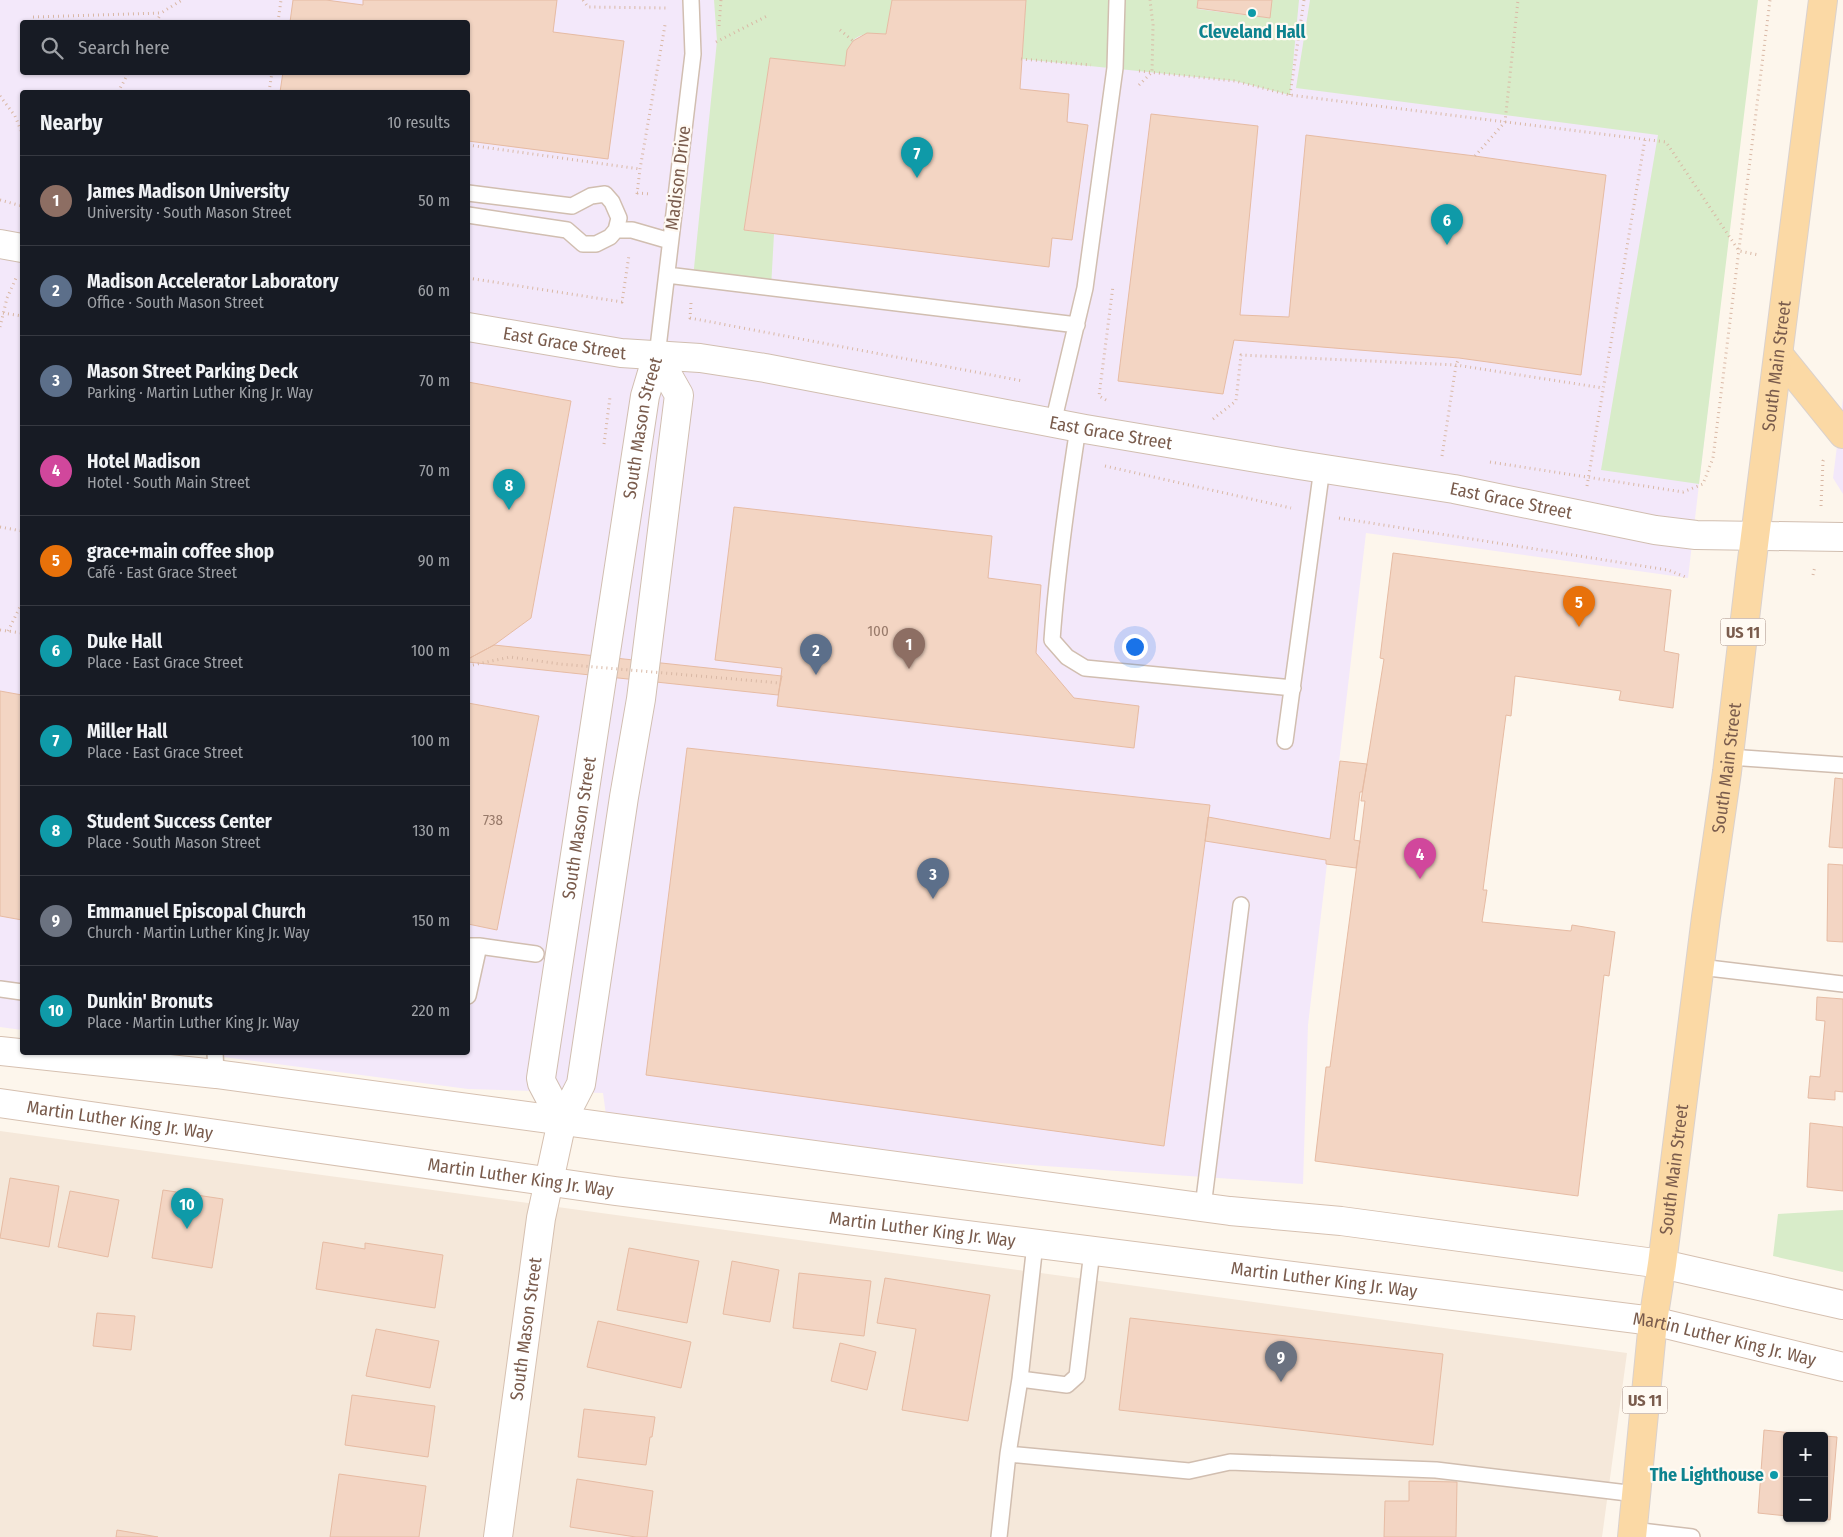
<!DOCTYPE html>
<meta charset="utf-8">
<style>
:root{--surface:#171b24;--page:#20242c;--text:#f1f3f6;--muted:#9ea1a6;--line:#363941;--accent:#1a73e8}
body{margin:0;font-family:"Fira Sans Condensed",sans-serif;background:var(--page);color:var(--text)}
.controls{position:absolute;right:15px;bottom:15px;display:grid;overflow:hidden;border-radius:5px;box-shadow:0 1px 4px #0004}
.controls button{width:45px;height:45px;display:grid;place-items:center;padding:0;border:0;border-bottom:1px solid var(--line);background:var(--surface);color:var(--text);font:25px sans-serif}
.you{position:absolute;left:1134px;top:646px;width:18px;height:18px;margin:-12px;border:4px solid #fff;border-radius:50%;background:#1a73e8;box-shadow:0 0 0 8px #1a73e833}
.badge{display:grid;place-items:center;width:32px;height:32px;border-radius:50%;background:var(--accent);color:#fff;font-size:16px;font-weight:700}
.pin{position:absolute;translate:-50% -41px;filter:drop-shadow(0 1px 2px #0008)}
.pin::after{content:'';position:absolute;top:26px;width:18px;height:15px;background:inherit;clip-path:polygon(0 0,100% 0,50% 100%)}
.list{margin:0;padding:0;list-style:none}
h2{display:flex;justify-content:space-between;align-items:center;height:65px;margin:0;padding:0 20px;font-size:21px}
h2 small{font-size:16px;font-weight:400;color:var(--muted)}
.list li{display:grid;grid-template-columns:32px 1fr auto;gap:15px;align-items:center;box-sizing:border-box;height:90px;padding:0 20px;border-top:1px solid var(--line)}
.list b{display:block;font-size:19px;white-space:nowrap}
.list p{margin:0;font-size:16px;white-space:nowrap;color:var(--muted)}
.list em{font-size:16px;font-style:normal;color:var(--muted)}
.icon{flex:none;width:28px;height:28px;fill:none;stroke:currentColor;stroke-width:2;stroke-linecap:round;stroke-linejoin:round}
.map{position:relative;flex:none;width:1843px;height:1537px;overflow:hidden}
.search{position:absolute;background:var(--surface);box-shadow:0 1px 4px #0004;left:20px;top:20px;width:450px;height:55px;display:flex;align-items:center;gap:12px;box-sizing:border-box;padding:0 18px;border-radius:5px;color:var(--muted);font-size:19px}
.panel{position:absolute;background:var(--surface);box-shadow:0 1px 4px #0004;left:20px;top:90px;width:450px;height:965px;border-radius:5px}
.map>svg:first-child{display:block}
.residential{fill:#f5e8da}
.education{fill:#f3e8fa;fill-rule:evenodd}
.green{fill:#d8ecc9}
.building{fill:#f3d5c3;stroke:#e6bba3}
.lines{fill:none;stroke-linecap:round;stroke-linejoin:round}
.service-casing{stroke:#d1beb0;stroke-width:18}
.tertiary-casing{stroke:#d1beb0;stroke-width:30}
.secondary-casing{stroke:#d6c0b0;stroke-width:30}
.primary-casing{stroke:#dad1cd;stroke-width:30}
.path{stroke:#d9b8a5;stroke-width:3;stroke-dasharray:1 4;stroke-linecap:butt}
.service{stroke:#fff;stroke-width:15}
.tertiary{stroke:#fff;stroke-width:28}
.secondary{stroke:#fff;stroke-width:28}
.primary{stroke:#fbd9a5;stroke-width:28}
.path-bridge{stroke:#d9b8a5;stroke-width:3;stroke-dasharray:1 4;stroke-linecap:butt}
.culture-dot{fill:#0f9aa8;stroke:#fffaf3;stroke-width:2}
.labels{text-anchor:middle;dominant-baseline:central;stroke-width:4.5;stroke-linejoin:round;paint-order:stroke}
.number-label{font-size:15px;fill:#987a6a}
.shield{fill:#fffaf3;stroke:#a28b7f;stroke-width:1}
.shield-label{font-size:16px;font-weight:bold;fill:#7a5c4d}
.culture-label{font-size:18px;font-weight:bold;fill:#0d838f;stroke:#fffaf3}
.street-label{font-size:18px;fill:#7a5c4d;stroke:#fffaf3}
</style>
<div class="map">
<svg width="1843" height="1537" viewBox="0 0 1843 1537">
<rect width="100%" height="100%" fill="#fdf6ec"/>
<path class="residential" d="M0 1131 1627 1353 1602 1537H0Z"/>
<path class="education" d="M0 0H1756L1688 578 1366 533 1308 1025 1303 1184 844 1152 606 1115 603 1093 468 1089 192 1053 468 1052V92H22V1030L0 1027ZM22 22H468V72H22Z
M1843 398V494L1833 478Z"/>
<path class="green" d="M714 0H892L886 34C858 32 848 36 845 66L770 58 744 230 774 234 771 288 693 278 717 41Z
M1026 0H1198L1197 9 1269 18 1272 0H1299L1290 95 1235 81 1022 59Z
M1310 0H1758L1699 484 1601 470 1658 135 1296 88Z
M1843 1210V1272L1773 1256 1778 1214Z"/>
<path class="building" d="M293 0H326L363 5V0H557L553 32 624 41 608 159 468 141V92H280L283 72H468V22H290Z
M892 0H1026L1020 89 1069 94 1067 122 1088 125 1072 240 1052 238 1049 267 744 230 770 58 845 66 847 50 853 41 867 33 886 34Z
M1198 0H1272L1270 18 1197 8Z
M1151 114 1258 126 1240 315 1289 317 1306 135 1475 156 1606 175 1581 375 1459 358 1234 340 1223 394 1118 381Z
M468 382 571 401 531 618 494 645 468 659Z
M734 507 992 536 988 578 1041 585 1036 653 1074 698 1139 706 1134 748 777 706 782 668 715 660Z
M1393 553 1671 590 1664 651 1679 654 1673 708 1619 700 1621 691 1515 676 1511 716 1506 715 1483 890H1487L1482 922 1571 931 1572 925 1615 932 1609 976 1604 975 1578 1196 1315 1161 1326 1067H1330L1360 841 1365 801H1361L1384 659 1380 658Z
M494 645 782 676 778 695 468 662V659Z
M0 691 22 695V920L0 916Z
M468 703 539 716 497 930 468 924Z
M687 748 1210 805 1164 1146 646 1075Z
M1340 761 1367 764 1362 792H1360L1354 840 1360 841 1356 868 1326 864V860L1205 841 1208 817 1330 839Z
M1835 778 1843 779V848L1829 847Z
M1828 864 1843 865V942L1827 941Z
M1817 997 1843 999V1092L1835 1091V1100L1808 1098 1810 1076 1820 1077 1825 1021 1816 1020Z
M1810 1123 1843 1127V1191L1807 1187Z
M10 1178 59 1186 49 1247 0 1238Z
M163 1190 223 1199 212 1268 152 1258Z
M70 1191 119 1200 108 1257 58 1247Z
M323 1242 365 1249V1243L443 1255 435 1308 316 1289Z
M629 1248 699 1261 687 1323 617 1310Z
M732 1261 779 1270 770 1322 723 1314Z
M799 1273 871 1281 864 1336 793 1328Z
M885 1278 990 1295 968 1421 902 1410 916 1329 877 1323Z
M97 1313 135 1316 131 1350 93 1346Z
M1130 1318 1443 1354 1433 1445 1119 1410Z
M598 1321 691 1342 681 1388 587 1367Z
M376 1329 439 1341 430 1388 366 1376Z
M840 1343 876 1352 867 1390 831 1381Z
M352 1395 435 1406 428 1457 345 1445Z
M584 1409 655 1417 652 1437H650L646 1465 578 1457Z
M1764 1430 1820 1436H1787V1516L1758 1513Z
M1824 1436 1837 1437 1830 1520 1808 1518H1824Z
M339 1474 426 1486 419 1537H330Z
M577 1479 653 1491 647 1537H636L570 1527Z
M1409 1481 1457 1482 1456 1537H1384L1385 1501H1409Z
M117 1530 158 1537H116Z"/>
<g class="lines">
<defs>
<path id="service" d="M468 193 572 206 591 196 605 194 612 202 619 218 616 230 610 237 596 244H583L567 230 468 215
M616 230H632L670 241
M667 275 1077 325
M657 356 693 54 691 0
M1053 423 1085 288 1115 68 1117 0
M1078 428C1067 499 1057 569 1052 640L1067 657 1085 668 1293 688
M1285 741 1322 468
M1729 757 1843 765
M468 946H479L536 954
M1700 967 1843 984
M0 989 22 992
M468 996 479 946
M215 1052 216 1074
M1203 1207 1241 905
M1020 1379 1067 1385 1077 1376 1092 1251
M1008 1454 1189 1471 1230 1462 1436 1470 1636 1494
M1633 1530 1692 1537
M999 1537 1008 1454 1020 1379 1035 1244"/>
<g id="tertiary">
<path d="M0 244 22 248"/>
<path id="s1" d="M468 327 621 353 700 358 765 368 1085 429 1299 465 1454 489 1655 530 1696 535 1843 537"/>
<path d="M562 1121 581 1084 624 797 641 699 679 395 657 356"/>
<path id="s2" d="M562 1121 542 1083 541 1078 645 396 657 356"/>
</g>
<g id="secondary">
<path d="M0 1051 216 1074 1230 1211 1341 1221 1662 1264 1843 1305"/>
<path id="s3" d="M0 1103 615 1191 1653 1321 1843 1367"/>
<path id="s4" d="M498 1537 541 1218 562 1121"/>
</g>
<g id="primary">
<path d="M1779 355 1843 434"/>
<path id="s5" d="M1632 1537 1653 1321 1662 1264 1706 917 1727 772 1750 576 1823 0"/>
</g>
</defs>
<use href="#service" class="service-casing"/>
<use href="#tertiary" class="tertiary-casing"/>
<use href="#secondary" class="secondary-casing"/>
<use href="#primary" class="primary-casing"/>
<path class="path" d="M583 0 588 7 667 8
M33 17 161 13 182 0
M156 22 161 14
M278 22 281 0
M719 26 721 0
M840 30 853 41
M716 42 767 16
M1021 59 1091 65
M1139 71 1235 81 1290 95 1666 142 1739 251 1759 255
M1139 85 1152 72 1153 25 1150 0
M118 92 129 72
M269 92 272 72
M1290 95 1304 0
M0 96 15 116 22 133
M468 145 640 169
M1475 156 1505 122 1518 0
M637 193 651 194
M637 194 640 169 665 25
M0 200 22 206
M468 278 622 302 629 255
M691 303 690 318 1023 381
M3 313 22 316
M0 327 7 298 16 278
M1106 400 1099 396 1113 286
M1213 419 1236 401 1241 355 1456 365 1603 388
M604 444 610 397
M1442 456 1456 365 1459 358
M1490 462 1683 492 1703 484 1713 458 1770 0
M1105 466 1291 508
M1587 486 1645 139
M1821 506 1823 461 1825 457
M1339 518 1668 570 1688 578
M0 527 22 531
M1813 575 1815 566
M0 630 22 633
M8 631 22 603"/>
<use href="#service" class="service"/>
<use href="#tertiary" class="tertiary"/>
<use href="#secondary" class="secondary"/>
<use href="#primary" class="primary"/>
<path class="path-bridge" d="M468 666 510 657 560 664 780 683"/>
</g>
<g class="culture-dot">
<circle cx="1252" cy="13" r="5"/>
<circle cx="1774" cy="1475" r="5"/>
</g>
<g class="labels">
<g class="number-label">
<text x="878" y="631">100</text>
<text x="493" y="820">738</text>
</g>
<g class="shield">
<rect x="1720.5" y="618.5" width="45" height="27" rx="4"/>
<rect x="1622.5" y="1386.5" width="45" height="27" rx="4"/>
</g>
<g class="shield-label">
<text x="1743" y="632">US 11</text>
<text x="1645" y="1400">US 11</text>
</g>
<g class="culture-label">
<text x="1252" y="32">Cleveland Hall</text>
<text x="1764" y="1475" text-anchor="end">The Lighthouse</text>
</g>
<g class="street-label">
<text transform="translate(678 178) rotate(-83)">Madison Drive</text>
<text stroke="none"><textPath href="#s1" startOffset="98">East Grace Street</textPath></text>
<text stroke="none"><textPath href="#s5" startOffset="1180">South Main Street</textPath></text>
<text stroke="none"><textPath href="#s1" startOffset="652">East Grace Street</textPath></text>
<text stroke="none"><textPath href="#s2" startOffset="706">South Mason Street</textPath></text>
<text stroke="none"><textPath href="#s1" startOffset="1058">East Grace Street</textPath></text>
<text stroke="none"><textPath href="#s5" startOffset="775">South Main Street</textPath></text>
<text stroke="none"><textPath href="#s2" startOffset="301">South Mason Street</textPath></text>
<text stroke="none"><textPath href="#s3" startOffset="121">Martin Luther King Jr. Way</textPath></text>
<text stroke="none"><textPath href="#s5" startOffset="370">South Main Street</textPath></text>
<text stroke="none"><textPath href="#s3" startOffset="526">Martin Luther King Jr. Way</textPath></text>
<text stroke="none"><textPath href="#s3" startOffset="931">Martin Luther King Jr. Way</textPath></text>
<text stroke="none"><textPath href="#s3" startOffset="1336">Martin Luther King Jr. Way</textPath></text>
<text stroke="none"><textPath href="#s4" startOffset="210">South Mason Street</textPath></text>
<text stroke="none"><textPath href="#s3" startOffset="1741">Martin Luther King Jr. Way</textPath></text>
</g>
</g>
</svg>
<div class="controls">
<button>+</button>
<button>−</button>
</div>
<div class="you"></div>
<div class="pin badge" style="left:909px;top:669px;background:#8d6e63">1</div>
<div class="pin badge" style="left:816px;top:675px;background:#5c6f8a">2</div>
<div class="pin badge" style="left:933px;top:899px;background:#5c6f8a">3</div>
<div class="pin badge" style="left:1420px;top:879px;background:#d1479c">4</div>
<div class="pin badge" style="left:1579px;top:627px;background:#e8710a">5</div>
<div class="pin badge" style="left:1447px;top:245px;background:#0f9aa8">6</div>
<div class="pin badge" style="left:917px;top:178px;background:#0f9aa8">7</div>
<div class="pin badge" style="left:509px;top:510px;background:#0f9aa8">8</div>
<div class="pin badge" style="left:1281px;top:1382px;background:#6b7280">9</div>
<div class="pin badge" style="left:187px;top:1229px;background:#0f9aa8">10</div>
<div class="search"><svg class="icon" aria-label="search" viewBox="0 0 24 24"><circle cx="10" cy="10" r="6"/><path d="M15 15l6 6"/></svg>Search here</div>
<section class="panel">
<h2>Nearby<small>10 results</small></h2>
<ul class="list">
<li><span class="badge" style="background:#8d6e63">1</span><div><b>James Madison University</b><p>University · South Mason Street</p></div><em>50 m</em></li>
<li><span class="badge" style="background:#5c6f8a">2</span><div><b>Madison Accelerator Laboratory</b><p>Office · South Mason Street</p></div><em>60 m</em></li>
<li><span class="badge" style="background:#5c6f8a">3</span><div><b>Mason Street Parking Deck</b><p>Parking · Martin Luther King Jr. Way</p></div><em>70 m</em></li>
<li><span class="badge" style="background:#d1479c">4</span><div><b>Hotel Madison</b><p>Hotel · South Main Street</p></div><em>70 m</em></li>
<li><span class="badge" style="background:#e8710a">5</span><div><b>grace+main coffee shop</b><p>Café · East Grace Street</p></div><em>90 m</em></li>
<li><span class="badge" style="background:#0f9aa8">6</span><div><b>Duke Hall</b><p>Place · East Grace Street</p></div><em>100 m</em></li>
<li><span class="badge" style="background:#0f9aa8">7</span><div><b>Miller Hall</b><p>Place · East Grace Street</p></div><em>100 m</em></li>
<li><span class="badge" style="background:#0f9aa8">8</span><div><b>Student Success Center</b><p>Place · South Mason Street</p></div><em>130 m</em></li>
<li><span class="badge" style="background:#6b7280">9</span><div><b>Emmanuel Episcopal Church</b><p>Church · Martin Luther King Jr. Way</p></div><em>150 m</em></li>
<li><span class="badge" style="background:#0f9aa8">10</span><div><b>Dunkin' Bronuts</b><p>Place · Martin Luther King Jr. Way</p></div><em>220 m</em></li>
</ul>
</section>
</div>
